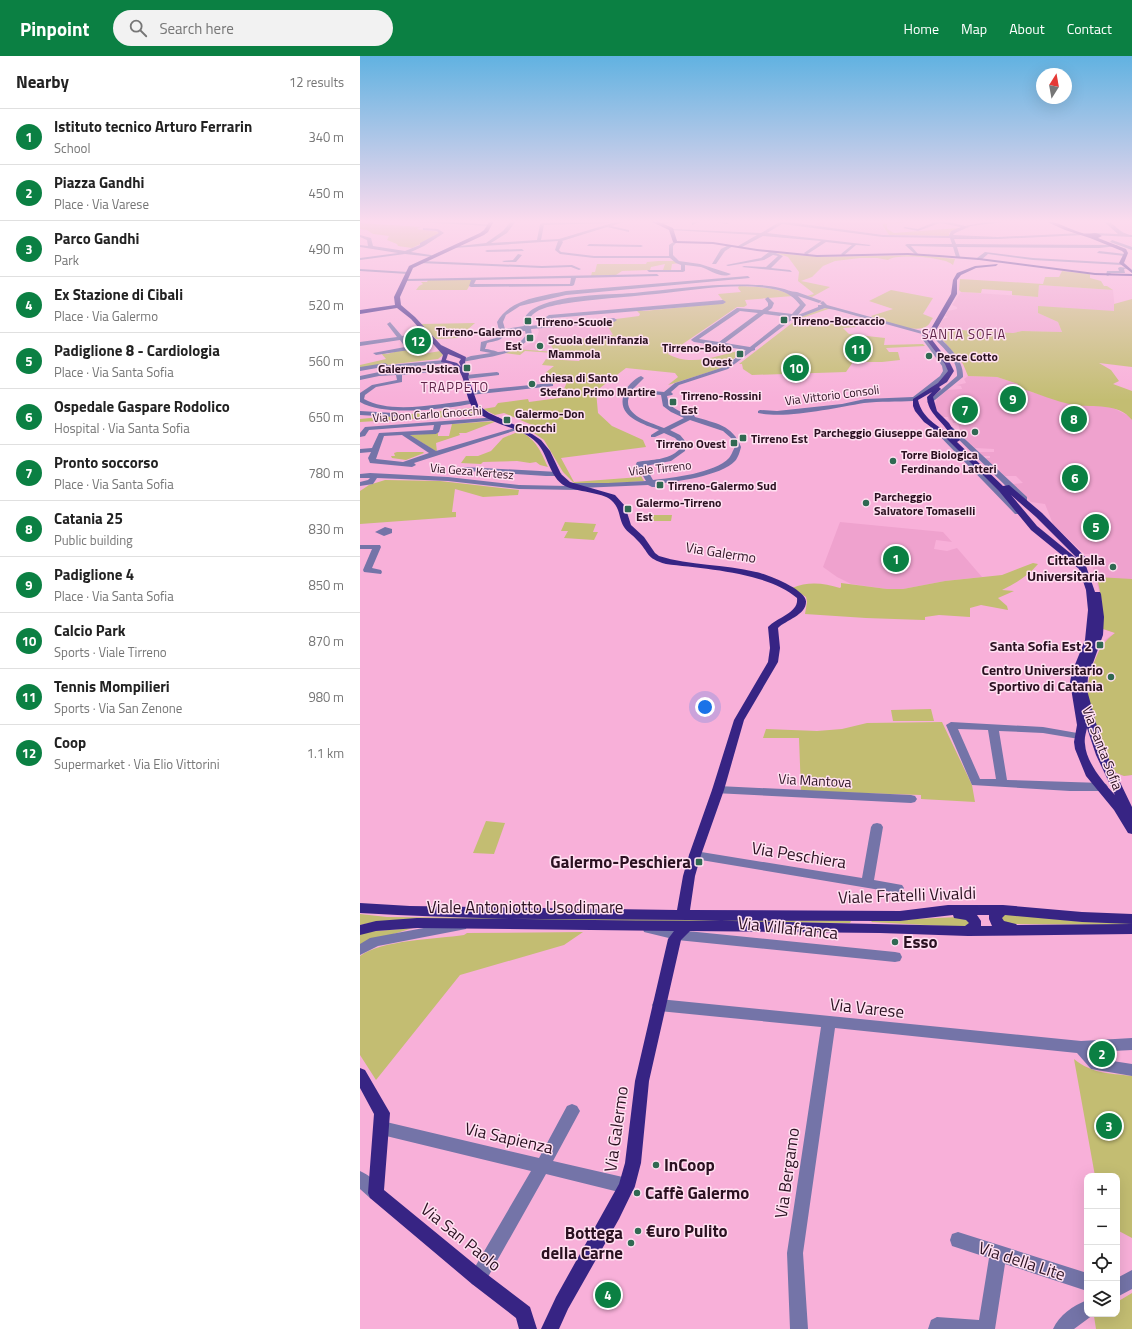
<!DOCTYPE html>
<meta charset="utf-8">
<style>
:root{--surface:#fff;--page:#f2f2f2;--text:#222;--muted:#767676;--line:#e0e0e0;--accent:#0b8043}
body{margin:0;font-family:"Titillium Web",sans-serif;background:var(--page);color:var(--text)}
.controls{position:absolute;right:12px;bottom:12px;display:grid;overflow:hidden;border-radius:8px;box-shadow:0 4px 16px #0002}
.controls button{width:36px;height:36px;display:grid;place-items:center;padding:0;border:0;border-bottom:1px solid var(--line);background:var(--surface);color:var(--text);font:20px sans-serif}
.compass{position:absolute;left:676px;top:12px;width:36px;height:36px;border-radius:50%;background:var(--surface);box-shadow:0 4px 16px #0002;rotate:11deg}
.you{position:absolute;left:345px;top:651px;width:14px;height:14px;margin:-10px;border:3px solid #fff;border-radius:50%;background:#1a73e8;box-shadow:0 0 0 6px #1a73e833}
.badge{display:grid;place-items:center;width:26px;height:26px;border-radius:50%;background:var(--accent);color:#fff;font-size:13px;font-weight:700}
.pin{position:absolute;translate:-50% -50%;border:2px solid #fff;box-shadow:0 1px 4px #0006}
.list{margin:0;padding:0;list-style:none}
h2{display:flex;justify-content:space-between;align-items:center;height:52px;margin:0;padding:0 16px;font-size:17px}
h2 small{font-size:13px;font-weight:400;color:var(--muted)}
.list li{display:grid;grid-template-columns:26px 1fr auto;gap:12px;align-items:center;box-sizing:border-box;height:56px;padding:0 16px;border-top:1px solid var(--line)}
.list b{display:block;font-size:15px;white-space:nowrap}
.list p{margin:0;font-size:13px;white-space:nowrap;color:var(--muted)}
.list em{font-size:13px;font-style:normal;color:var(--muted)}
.icon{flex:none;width:22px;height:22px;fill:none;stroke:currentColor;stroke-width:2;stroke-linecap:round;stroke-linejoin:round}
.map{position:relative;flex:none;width:772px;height:1273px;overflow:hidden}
header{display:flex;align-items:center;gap:24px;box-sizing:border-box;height:56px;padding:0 20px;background:var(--accent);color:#fff}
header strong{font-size:19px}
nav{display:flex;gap:22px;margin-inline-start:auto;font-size:14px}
.search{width:280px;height:36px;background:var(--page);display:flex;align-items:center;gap:10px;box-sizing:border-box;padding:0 14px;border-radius:22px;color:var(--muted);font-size:15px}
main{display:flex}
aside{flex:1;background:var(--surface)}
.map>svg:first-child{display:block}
.built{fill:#efa2ce}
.green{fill:#c3bd72}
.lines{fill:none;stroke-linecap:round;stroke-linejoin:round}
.minor{fill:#7474a8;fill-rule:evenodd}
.major{fill:#372484;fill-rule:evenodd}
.poi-dot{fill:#306952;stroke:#ffe0f1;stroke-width:1.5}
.labels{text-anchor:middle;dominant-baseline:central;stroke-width:3;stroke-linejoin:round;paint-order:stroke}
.far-poi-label{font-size:12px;font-weight:bold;fill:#2b1121;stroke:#ffe0f1;text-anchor:start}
.far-street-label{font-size:12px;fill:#2b1121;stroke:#ffe0f1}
.far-neighbourhood-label{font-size:13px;letter-spacing:1px;fill:#60254a;stroke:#ffe0f1}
.far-quarter-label{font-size:13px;letter-spacing:1px;fill:#60254a;stroke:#ffe0f1}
.street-label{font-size:14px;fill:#2b1121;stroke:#ffe0f1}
.poi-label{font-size:14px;font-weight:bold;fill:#2b1121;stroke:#ffe0f1;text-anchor:end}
.near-street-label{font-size:17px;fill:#2b1121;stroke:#ffe0f1}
.near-poi-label{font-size:17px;font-weight:bold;fill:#2b1121;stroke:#ffe0f1;text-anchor:start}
</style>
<header>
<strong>Pinpoint</strong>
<div class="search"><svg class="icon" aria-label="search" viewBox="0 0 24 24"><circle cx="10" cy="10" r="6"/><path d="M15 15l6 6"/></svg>Search here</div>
<nav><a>Home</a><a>Map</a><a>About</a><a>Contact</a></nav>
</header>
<main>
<aside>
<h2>Nearby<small>12 results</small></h2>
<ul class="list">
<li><span class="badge">1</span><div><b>Istituto tecnico Arturo Ferrarin</b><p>School</p></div><em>340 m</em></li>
<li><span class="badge">2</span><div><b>Piazza Gandhi</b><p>Place · Via Varese</p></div><em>450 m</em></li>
<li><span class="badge">3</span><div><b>Parco Gandhi</b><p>Park</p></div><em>490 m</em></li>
<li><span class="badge">4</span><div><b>Ex Stazione di Cibali</b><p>Place · Via Galermo</p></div><em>520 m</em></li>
<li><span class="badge">5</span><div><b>Padiglione 8 - Cardiologia</b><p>Place · Via Santa Sofia</p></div><em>560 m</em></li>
<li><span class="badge">6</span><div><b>Ospedale Gaspare Rodolico</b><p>Hospital · Via Santa Sofia</p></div><em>650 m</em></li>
<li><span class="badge">7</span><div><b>Pronto soccorso</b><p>Place · Via Santa Sofia</p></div><em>780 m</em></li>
<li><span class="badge">8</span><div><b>Catania 25</b><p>Public building</p></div><em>830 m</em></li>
<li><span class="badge">9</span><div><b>Padiglione 4</b><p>Place · Via Santa Sofia</p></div><em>850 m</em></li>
<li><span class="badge">10</span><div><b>Calcio Park</b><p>Sports · Viale Tirreno</p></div><em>870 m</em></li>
<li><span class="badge">11</span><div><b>Tennis Mompilieri</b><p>Sports · Via San Zenone</p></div><em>980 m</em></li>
<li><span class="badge">12</span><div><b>Coop</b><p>Supermarket · Via Elio Vittorini</p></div><em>1.1 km</em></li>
</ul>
</aside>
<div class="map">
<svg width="772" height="1273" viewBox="0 0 772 1273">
<rect width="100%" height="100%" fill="#f8b0d9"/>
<path class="built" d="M458 165 465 166 464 170H468V165L537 167 522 168 529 179H525L453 170Z
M679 229 753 234 755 255 678 257 698 266 702 276 662 275 653 277 578 272 583 263 588 261 585 260 588 255 597 253V251L592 249 601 236 678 241Z
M246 267 253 279 189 286 195 296 159 294 176 284 179 275 177 272Z
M608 320 637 321 658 328 659 332 714 349H743L753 352 769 360 772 364V719L764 720 757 718 728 628 732 613 741 589 746 583 755 577 743 573 742 546 729 498H725L719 493 693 468 685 448 671 446 653 428 663 427 656 420H645L638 414 639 413 638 411H635L625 402H630V400H623L618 396H634V393L615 392 601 379 598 367H593L592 364H589L588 361H583L577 354 575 348 577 343 587 334 602 333 601 330 597 329 606 327 604 323Z
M480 466 583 476 592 486 576 484 574 493 587 495 597 492 622 521 585 525 543 533H527L491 528 477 521 463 511Z"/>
<path class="green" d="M536 165 544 167 527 168V173L534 177 599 172 589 177V180L529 179 522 168 537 167Z
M0 167 61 171 57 173 80 176 79 179 52 192 38 190 37 188 27 184 29 180 13 178 7 174 0 173Z
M416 197 460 201 560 199 595 203 593 209C587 201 535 197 528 204L517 202H500L475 205 463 210 452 221 441 225 470 231 452 241 447 240 454 238 452 236 438 225 439 216 428 201Z
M298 205H314L320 207 312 208 311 214H303L305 208 291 211 290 214 262 215 256 219 231 220 232 216H235L237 208H286L287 206Z
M702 215 730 218V222L741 225 744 230H747L753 234 679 229 678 241 652 239V235L622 233 621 237 601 236 599 234 600 223 683 228 685 221H699Z
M113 223 107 234H56L59 230 63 228 61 226H67L68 224Z
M379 230C397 231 417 231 433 240L385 244 387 249 384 251H377L308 298C332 312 361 298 386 293L362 312 308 329 318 321 315 317 266 312 236 335 238 357 252 370 283 384 286 391 201 402 214 426 280 421 273 410H275L284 425 229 429 215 428 203 416 184 384 168 373 172 369 144 357 135 359 123 353 135 351 138 347 168 343 169 346 206 341 204 333 207 326 190 328 185 317 194 310 182 309 186 303 133 300 219 305 224 299 165 295 160 299 144 297 156 293 195 296 189 286 253 279 246 267H250L256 263 279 260 280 258 276 254 284 255 365 247 358 238 381 236 378 232Z
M531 234 573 242 563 258 573 262C571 264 570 268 567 270 556 278 527 266 515 263L511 260 533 253 509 245Z
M772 243V311L739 307 751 314 759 325 753 328 772 335V364C758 346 734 352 714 349 696 346 677 337 659 332L658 328 637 321 608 320 603 308 577 277 582 273 653 277 662 275 702 276 698 266 678 257V250L754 255V248Z
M466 252H471L442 262 461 268 474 264 486 263 496 271 483 272 489 278 525 282 524 289 563 288 565 290 526 292 529 296H538L540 304 522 306H493L486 316 392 319 383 313 382 308H379L436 264 449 257Z
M115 267 98 282 76 283 61 268Z
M49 292 55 299 81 295 83 299 78 303 0 312V309L26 303 21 297 27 298Z
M112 352 122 359 0 366V363Z
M137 365 106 377H99L100 379 76 387 77 396 50 379 78 377V380H89L92 368Z
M160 375C177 385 180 394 188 411L180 409 176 406 170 407 157 405 123 406 121 408 101 407 106 400H118L131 395 143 382Z
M37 396H63L64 397 46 404 32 402 31 400H35L34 397Z
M25 424 80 425 159 434 158 439 123 441 95 433 92 456H96V461L0 468V435L9 429Z
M282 459H312L311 465H281Z
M205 466 236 468 233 476H238L234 484 204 482 208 475H201Z
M673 507 678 508C668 520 656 527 642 534L654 535 638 542 647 550 648 554 621 549 610 552V561L579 559 565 561V564H563L506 562 445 558 447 546 446 541 432 532C448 525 464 527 480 532L481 531V527L527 533H543L585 525 642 519Z
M737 521 772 523V719L764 720 754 716C745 693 725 651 728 628 729 619 732 611 735 604 740 592 744 585 755 577L743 573 742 546Z
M571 653 574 665H533L531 654Z
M582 666 612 729 615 746 561 743V739L441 735 439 682H403L406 673 457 675 482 673 507 667Z
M126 765 145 767 134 798 113 797Z
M0 858 27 861 491 865 490 867 61 863 14 866 0 869Z
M643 858 725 866 772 867V869L650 868H646L640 861Z
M598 861 608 862 610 869 601 871 511 866 512 865Z
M53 872 14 884 0 890V879L5 876Z
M223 876 204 889 100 919 16 1024 0 999V900C21 884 77 883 104 879L107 877Z
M714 1003C733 1018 748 1017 772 1020V1182L757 1174V1120H735Z
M772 1237V1273H736L734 1260 737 1258H757V1246Z"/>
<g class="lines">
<path class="minor" d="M39 165H80L132 169 130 170Z
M151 165H156L147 177 131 187 177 184 180 168 182 167 248 166 250 167 184 169 181 184 199 183 259 165H267L251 170 269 174V176L247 171 202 185 203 186 199 194 201 196 234 200H309V189L315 185 317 186 313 190V199L319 205 340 208 371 218C362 223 350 214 341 211 336 210 331 210 325 209V215L323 216H289L287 214H321V209L316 207 310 202H234L200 198 195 194 198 185 93 192 91 191 126 187 143 175Z
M306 165H319L298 169 296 168Z
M335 165H341L332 169V167Z
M353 165 369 167 367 168Z
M421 165 523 179 589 180 591 175 601 171 580 167 558 175 543 172 545 171 558 173 577 165H585L605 170 632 165H651L611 170 595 177 593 179 638 181 722 177 724 179 638 183H594L596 188 756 189 758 190 739 192 597 191 600 201 598 202 596 201 593 191 551 190 558 198 556 199 545 189 547 188H592L590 182 523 181 422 168 407 177 511 189 509 190 496 189 483 200 481 198 492 189 466 186 446 199 444 197 461 185 403 180 380 192 378 190 397 179 310 174 312 173 401 177Z
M743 165C755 165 758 178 772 179V181L732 179 734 177 758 178Z
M63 172 78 173 84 177 64 190 51 196 71 199 73 201 45 198 0 204V202L38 197 0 191V189L8 190 7 184 0 181V179L11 182 13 190 45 195 60 189V187L79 177 77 175 63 174Z
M752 184 772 191V194L750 186Z
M229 188 281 189 283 190 281 191 227 190Z
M369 189 373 190 365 195 356 208H352L361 193Z
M162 193 164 195 127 196 125 195 127 194Z
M415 195 417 196 416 197 423 200 411 212 430 214 432 216 382 211 384 210 406 211 418 200 413 199 404 204 368 210 366 209 401 202 409 196Z
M739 195 765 198 767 199 765 200 737 197Z
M625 196 673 202 762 207 764 208 762 209 673 204 628 198 621 204H617V202Z
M158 198 162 199 156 206H144L142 205 153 204Z
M61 205 182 210 212 209 221 213 219 214 211 211 182 212 59 207Z
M760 211 768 212 764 213 765 217H751L748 220 746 219 747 215H759L758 212Z
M0 213 48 216 50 217 48 218 0 215Z
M297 218 299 220 216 222 214 229 212 230 111 231 109 230 111 224 45 225 43 224 45 223ZM211 222 210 228H114L116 224Z
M388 220 390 222 206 239 160 250 146 259 143 266 145 273 164 270C162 263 167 257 173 253 200 238 244 239 274 237 315 233 355 227 396 229 403 229 412 230 420 232 426 233 431 236 437 236L462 245 459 247 438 240 446 249 438 259 458 251V249H462L460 247 463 245 467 249 565 276 568 278 569 284 588 310 589 315C582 326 566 342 553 345 537 346 520 345 504 347 474 352 427 363 398 357V355L400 354 417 355 482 348 505 343 553 341 580 320 583 315 582 310 563 284 562 278 475 254 465 252 438 262H434L395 292V294L392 295 368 313 319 329 311 336 313 338 312 339 307 340 309 348C317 355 324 358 334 359L335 361C355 367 373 369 381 391 380 395 378 402 375 405 361 420 315 426 295 428V431H292L288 429 221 432 218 434 159 433 88 425 17 422 13 428 0 430V426L8 424 10 422H0V418L10 417 88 421 159 429 208 430V427H248L286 425 276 408 277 406C293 403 307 405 320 393V387L315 382 304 377 295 381H291V379L299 374C282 368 256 360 264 338 266 331 274 323 281 320L284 322 273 333 304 336 315 327 364 311 386 294 334 286 331 284 332 283 377 252 402 254 408 250V247L405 243 408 241 414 247 412 252 408 255 432 258 440 249C434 241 428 237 418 234 383 225 332 234 296 238 265 241 233 243 202 248 191 250 166 254 169 270L190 268 186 261 189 259 363 244 366 246 363 248 192 262 195 268 254 262 257 264 254 266 171 273 172 279C156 301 127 300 103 306L100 304 111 300 131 297 120 295 121 286 136 282 140 278 137 266C149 243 183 240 206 235ZM380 255 398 257 359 286 339 283ZM404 258 428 261 390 291 365 287ZM165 275 166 279C161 287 148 296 138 296 135 295 129 293 125 293L127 287C134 285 144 285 145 276ZM270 336 301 339 303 350 311 356 324 362 304 372C293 367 267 361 268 345 268 343 270 339 270 336ZM330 364 363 375 371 382 375 391C373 394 371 400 369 402 355 417 312 422 293 424L285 410 311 405 325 395 326 386 320 379 310 374Z
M30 266 42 280 68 276 71 278 45 283 52 292 49 294 16 299 13 297 45 291 40 284 0 290V286L37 281 27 268Z
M574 280H578C589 291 604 304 603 321L570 348 567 346 568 345 597 320C598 304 584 293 574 282Z
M85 304 88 306 87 307 20 314 17 312 0 315V311L25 307 28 309Z
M99 310 102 312 101 313 42 319V326L16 331 5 339 4 343C31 359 83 347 113 344L115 345V347C87 353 25 361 0 346V337L12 329 37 324 36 319 19 320 0 324V320L19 316Z
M137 316 139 317V319L106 323 103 321 106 319Z
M191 327 193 328V330L110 339 107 337 110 335Z
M0 355 34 357 37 359 34 361 0 359Z
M138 361 141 363 140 364 81 369 79 376 76 378 50 379 76 395 158 371 163 372 54 407 56 409 52 411 10 407 8 402 11 396 0 397V393L12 392 19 377 73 374 74 369 9 374 5 380 0 381V377L5 371ZM42 379 69 397 43 406 16 403 24 380Z
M567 365H571L661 454V458H655L567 367Z
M588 371H592L667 441V445H661L588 373Z
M104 411 198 416 202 418 198 420H186L107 415H104Z
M25 471 32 473V477L24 480 15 476Z
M0 489H20L21 491 12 512 21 514 22 516 21 518 4 516 3 514 12 493H0Z
M591 666 683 671 723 678 724 680 719 683 683 677 639 675 647 724 742 727 746 728 748 731 746 734 742 735H710L612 729 586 669ZM598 673 628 674 636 723H620Z
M358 730 551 739 555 740 557 743 555 746 551 747 354 737 352 734 354 731Z
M517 767 521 768 523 771 514 824 542 829 544 832 542 835 538 837 335 803 331 802 329 799 331 796 335 795 502 822 511 771 513 768Z
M101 865 106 867 107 870 106 873 18 890 0 899V888L10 882Z
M289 868 317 874 535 896 540 897 542 901 540 905 535 906 317 884 284 876 283 873 284 870Z
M299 943 721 985 772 982V994L734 996 740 1003 772 1008V1020L731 1013 717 997 475 972 443 1197 448 1273H430L427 1197 461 971 299 955 294 953 292 949 294 945Z
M212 1048 217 1050 220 1055 193 1105 267 1122 273 1125 275 1130 273 1135 267 1138 186 1118 124 1228 118 1231 112 1228 109 1222 112 1216 171 1115 22 1079 17 1077 14 1072 17 1067 22 1065 179 1102 207 1050Z
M0 1115C9 1119 20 1128 24 1137L22 1142 16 1145 10 1142 0 1133Z
M598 1176 727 1217V1235L645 1208 635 1273H568L571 1264 577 1261 619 1264 629 1202 592 1190 590 1184 592 1178Z
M772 1214V1233L757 1241V1222Z
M727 1244V1258H734L733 1259 714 1273H693C699 1259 713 1250 727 1244Z"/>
<path class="major" d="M130 165H134L128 176 124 179 53 212 40 241 41 249 55 261 81 289 106 301 105 306 109 318 108 321 118 349 129 357 166 374 181 384 190 395 201 418 210 426 255 439 265 450 271 469 284 481 295 497 299 500C330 510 364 508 396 516 407 518 447 534 446 546 446 559 426 564 418 572L420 592 418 606 384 664 364 734 341 799 335 820 330 854 540 855 588 849H643L722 856 772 858V868L722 866 645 859 642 862 644 865 656 868 657 869 772 868V878L608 880 520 877 330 875 321 884 289 1025 281 1107 275 1130 259 1163 208 1253 199 1273H181L196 1241 259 1128 265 1107 275 1025 308 883 314 875 57 872 16 875 0 879V869L16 865 57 862 329 864 605 870 609 867 606 864 594 862 593 859 540 865H517C345 864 172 867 0 857V847L50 850 317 854 323 820 329 799 352 734 374 664 408 606 410 592 408 571C417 561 439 557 437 542 407 516 344 513 306 508 285 502 290 497 277 484 273 479 267 476 264 471 258 461 261 453 251 444 242 436 216 436 205 430 189 421 188 398 177 387 161 371 135 370 117 356 102 344 109 319 93 309 90 307 84 307 81 306L83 299 51 263 37 252 0 258V254L35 249 34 241 49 210 120 177 124 174ZM88 298 101 303 99 306 101 311 97 307 86 304ZM617 859H629V863L632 870H621V865Z
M290 165H297L313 172 317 185 353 186 397 193 457 199 548 197 579 199 619 202 735 217 772 218V220L735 219 619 204 579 201 548 199 457 201 397 195 353 188 315 187 313 186 309 174Z
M685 165C698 165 710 174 722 177 728 179 735 175 742 180L738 182 766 193 768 197 764 207 772 214V217L759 207 764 197 762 195 730 182 705 174Z
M638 208 636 210 616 212 601 219 597 224V238L575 276 570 277 569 276 591 238 593 224 597 217 615 210Z
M562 276H566L590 307 594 315 587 326 579 331 581 333 573 341 577 355 589 367 600 384 597 386 643 430 649 429 682 457 730 506 726 509 723 508 676 461 651 439 677 470 726 510 735 536H740L741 538 744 561 743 579 728 621 727 634 736 667 747 699 772 751V778L768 777 754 754 726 720 715 693 714 686 717 669 710 626 712 616 725 584 728 554 726 534 719 513 671 474 639 435 584 380 564 366 555 355 553 350V343L578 327 588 315 585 308 562 278ZM572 336 567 341C568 359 583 364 590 379 577 369 562 362 558 344ZM727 672 736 699 755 739C743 726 726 706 725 688 724 682 726 677 727 672Z
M0 1012 5 1014 30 1057 24 1134 124 1216 170 1251 177 1273H159L156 1262 112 1228 10 1142 8 1137 14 1058 0 1032Z"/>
</g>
<linearGradient id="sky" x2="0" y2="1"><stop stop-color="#61b2e1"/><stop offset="0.48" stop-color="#fcdbee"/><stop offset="1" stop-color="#fcdbee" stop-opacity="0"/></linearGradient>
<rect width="772" height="344" fill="url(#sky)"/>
<g class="poi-dot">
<rect x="420" y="260" width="8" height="8" rx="2"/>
<rect x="164" y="261" width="8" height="8" rx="2"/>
<rect x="166" y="278" width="8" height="8" rx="2"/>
<circle cx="180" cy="290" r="4"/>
<rect x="376" y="294" width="8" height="8" rx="2"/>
<circle cx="569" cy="300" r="4"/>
<rect x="103" y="308" width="8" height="8" rx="2"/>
<circle cx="172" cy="328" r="4"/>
<rect x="309" y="342" width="8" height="8" rx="2"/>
<rect x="143" y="360" width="8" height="8" rx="2"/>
<circle cx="615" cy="376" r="4"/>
<rect x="379" y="378" width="8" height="8" rx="2"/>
<rect x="370" y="383" width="8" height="8" rx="2"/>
<circle cx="533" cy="405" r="4"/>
<rect x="296" y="425" width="8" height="8" rx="2"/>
<circle cx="506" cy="447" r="4"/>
<rect x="264" y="449" width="8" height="8" rx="2"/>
<circle cx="753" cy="511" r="4"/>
<rect x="736" y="585" width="8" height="8" rx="2"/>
<circle cx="751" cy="621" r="4"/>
<rect x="335" y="802" width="8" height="8" rx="2"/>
<circle cx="535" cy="886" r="4"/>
<circle cx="296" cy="1109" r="4"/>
<circle cx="277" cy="1137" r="4"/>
<circle cx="278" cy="1175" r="4"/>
<circle cx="271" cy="1187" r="4"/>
</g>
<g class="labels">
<g class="far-poi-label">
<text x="432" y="264">Tirreno-Boccaccio</text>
<text x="176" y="265">Tirreno-Scuole</text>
<text x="162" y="275" text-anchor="end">Tirreno-Galermo<tspan x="162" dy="14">Est</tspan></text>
<text x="188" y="283">Scuola dell'infanzia<tspan x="188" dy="14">Mammola</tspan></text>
<text x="372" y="291" text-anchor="end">Tirreno-Boito<tspan x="372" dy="14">Ovest</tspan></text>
<text x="577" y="300">Pesce Cotto</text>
<text x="99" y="312" text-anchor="end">Galermo-Ustica</text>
<text x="180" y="321">chiesa di Santo<tspan x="180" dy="14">Stefano Primo Martire</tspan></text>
<text x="321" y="339">Tirreno-Rossini<tspan x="321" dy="14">Est</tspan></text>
<text x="155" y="357">Galermo-Don<tspan x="155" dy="14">Gnocchi</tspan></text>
<text x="607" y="376" text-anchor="end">Parcheggio Giuseppe Galeano</text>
<text x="391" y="382">Tirreno Est</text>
<text x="366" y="387" text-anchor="end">Tirreno Ovest</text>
<text x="541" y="398">Torre Biologica<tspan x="541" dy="14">Ferdinando Latteri</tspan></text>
<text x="308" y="429">Tirreno-Galermo Sud</text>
<text x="514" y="440">Parcheggio<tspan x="514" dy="14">Salvatore Tomaselli</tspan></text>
<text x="276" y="446">Galermo-Tirreno<tspan x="276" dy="14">Est</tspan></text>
</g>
<g class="far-street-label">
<text transform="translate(472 339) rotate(-7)">Via Vittorio Consoli</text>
<text transform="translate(67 358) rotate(-4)">Via Don Carlo Gnocchi</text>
<text transform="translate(300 412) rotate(-6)">Viale Tirreno</text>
<text transform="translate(112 415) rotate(5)">Via Geza Kertesz</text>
</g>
<g class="far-neighbourhood-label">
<text x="604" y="278">SANTA SOFIA</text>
</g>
<g class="far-quarter-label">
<text x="95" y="331">TRAPPETO</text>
</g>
<g class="street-label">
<text transform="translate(361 496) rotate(9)">Via Galermo</text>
<text transform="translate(743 692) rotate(69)">Via Santa Sofia</text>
<text transform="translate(455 724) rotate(3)">Via Mantova</text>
</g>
<g class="poi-label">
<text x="745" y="503">Cittadella<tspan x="745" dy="16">Universitaria</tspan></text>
<text x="732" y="589">Santa Sofia Est 2</text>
<text x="743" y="613">Centro Universitario<tspan x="743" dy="16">Sportivo di Catania</tspan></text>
</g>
<g class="near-street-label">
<text transform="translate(439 799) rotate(9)">Via Peschiera</text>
<text transform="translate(547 839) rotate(-2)">Viale Fratelli Vivaldi</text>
<text x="165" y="851">Viale Antoniotto Usodimare</text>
<text transform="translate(428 872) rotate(6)">Via Villafranca</text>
<text transform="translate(507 952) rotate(6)">Via Varese</text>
<text transform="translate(256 1073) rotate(-82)">Via Galermo</text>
<text transform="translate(149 1082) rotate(13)">Via Sapienza</text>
<text transform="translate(427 1117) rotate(-82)">Via Bergamo</text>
<text transform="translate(101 1181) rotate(39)">Via San Paolo</text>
<text transform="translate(662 1205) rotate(18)">Via della Lite</text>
</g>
<g class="near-poi-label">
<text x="331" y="806" text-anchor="end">Galermo-Peschiera</text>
<text x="543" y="886">Esso</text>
<text x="304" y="1109">InCoop</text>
<text x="285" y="1137">Caffè Galermo</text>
<text x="286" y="1175">€uro Pulito</text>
<text x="263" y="1177" text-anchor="end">Bottega<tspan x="263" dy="20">della Carne</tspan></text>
</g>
</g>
</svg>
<div class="controls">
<button>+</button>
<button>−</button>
<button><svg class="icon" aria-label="locate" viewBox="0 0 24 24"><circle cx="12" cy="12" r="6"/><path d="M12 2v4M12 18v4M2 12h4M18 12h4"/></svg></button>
<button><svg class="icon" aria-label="layers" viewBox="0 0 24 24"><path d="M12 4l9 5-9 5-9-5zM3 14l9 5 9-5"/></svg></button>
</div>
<svg class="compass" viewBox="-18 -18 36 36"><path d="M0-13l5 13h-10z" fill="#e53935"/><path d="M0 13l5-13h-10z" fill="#767676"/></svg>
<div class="you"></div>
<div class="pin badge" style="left:536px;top:503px">1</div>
<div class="pin badge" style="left:742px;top:998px">2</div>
<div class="pin badge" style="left:749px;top:1070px">3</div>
<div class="pin badge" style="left:248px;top:1239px">4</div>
<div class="pin badge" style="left:736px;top:471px">5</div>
<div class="pin badge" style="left:715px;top:422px">6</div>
<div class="pin badge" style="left:605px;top:354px">7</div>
<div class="pin badge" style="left:714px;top:363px">8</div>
<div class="pin badge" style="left:653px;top:343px">9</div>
<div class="pin badge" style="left:436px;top:312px">10</div>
<div class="pin badge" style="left:498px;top:293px">11</div>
<div class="pin badge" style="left:58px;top:285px">12</div>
</div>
</main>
